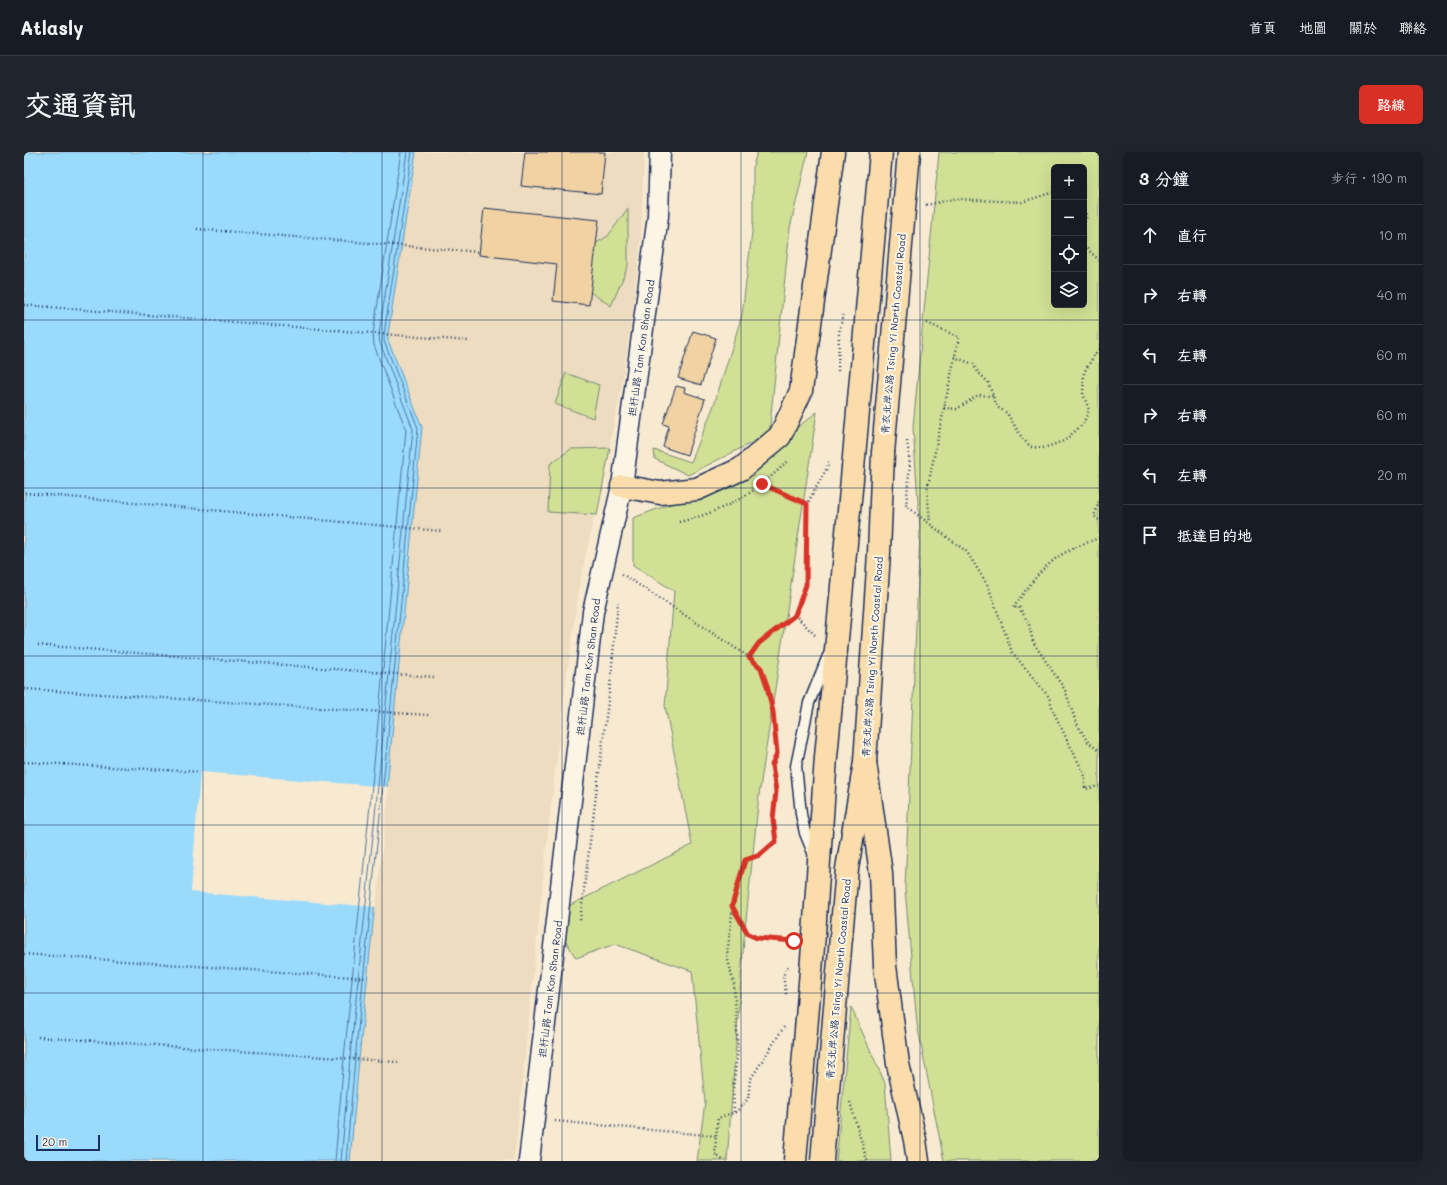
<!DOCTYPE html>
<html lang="zh-TW">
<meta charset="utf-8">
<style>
:root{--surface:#171b24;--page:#20242c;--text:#f1f3f6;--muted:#9ea1a6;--line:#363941;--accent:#d93025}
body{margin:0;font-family:Mali,"LXGW WenKai TC",sans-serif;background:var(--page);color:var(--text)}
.controls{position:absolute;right:12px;top:12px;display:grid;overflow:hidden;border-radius:6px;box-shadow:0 4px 16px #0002}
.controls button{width:36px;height:36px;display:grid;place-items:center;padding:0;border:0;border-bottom:1px solid var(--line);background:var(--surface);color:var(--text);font:20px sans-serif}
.scale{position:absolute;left:12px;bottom:10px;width:64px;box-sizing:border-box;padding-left:4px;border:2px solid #1b2f5e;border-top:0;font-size:11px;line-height:14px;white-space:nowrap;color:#1b2f5e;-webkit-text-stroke:3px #fcf5e5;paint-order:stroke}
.stop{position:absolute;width:12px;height:12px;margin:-9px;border:3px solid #d93025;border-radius:50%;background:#fff}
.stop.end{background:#d93025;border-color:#fff;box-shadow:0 1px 4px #0008}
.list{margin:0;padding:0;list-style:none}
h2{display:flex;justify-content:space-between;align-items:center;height:52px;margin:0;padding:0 16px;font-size:17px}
h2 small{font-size:13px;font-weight:400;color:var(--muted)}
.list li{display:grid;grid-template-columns:26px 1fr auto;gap:12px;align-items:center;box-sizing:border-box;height:60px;padding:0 16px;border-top:1px solid var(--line)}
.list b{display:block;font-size:15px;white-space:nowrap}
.list em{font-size:13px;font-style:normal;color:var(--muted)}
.icon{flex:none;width:22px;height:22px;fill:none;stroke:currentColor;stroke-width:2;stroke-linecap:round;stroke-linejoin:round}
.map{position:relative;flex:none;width:1075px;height:1009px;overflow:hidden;border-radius:6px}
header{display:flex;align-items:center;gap:24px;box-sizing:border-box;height:56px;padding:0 20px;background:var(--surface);border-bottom:1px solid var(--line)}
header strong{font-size:19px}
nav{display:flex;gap:22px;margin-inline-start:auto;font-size:14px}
.intro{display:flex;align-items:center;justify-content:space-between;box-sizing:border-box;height:96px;padding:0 24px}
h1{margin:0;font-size:28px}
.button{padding:10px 18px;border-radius:6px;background:var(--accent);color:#fff;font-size:14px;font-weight:700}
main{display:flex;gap:24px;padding:0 24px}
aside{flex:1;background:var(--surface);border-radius:6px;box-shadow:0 4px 16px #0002}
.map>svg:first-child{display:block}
.built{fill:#eddcbf}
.green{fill:#d1e094;stroke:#768879;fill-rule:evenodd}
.water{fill:#9adbfc;stroke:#6796bd}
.pier{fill:#f8ead1}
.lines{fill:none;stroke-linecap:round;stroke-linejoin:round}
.shore{stroke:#4e749d;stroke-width:1}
.building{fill:#f0d2a3;stroke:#1b2f5e}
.lane-casing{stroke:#1b2f5e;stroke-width:13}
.street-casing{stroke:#1b2f5e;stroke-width:23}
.primary-casing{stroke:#1b2f5e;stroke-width:25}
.highway-casing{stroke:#1b2f5e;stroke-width:25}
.path{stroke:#1b2f5e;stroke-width:2.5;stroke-dasharray:1 3;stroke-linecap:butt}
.lane{stroke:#fcf5e5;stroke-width:10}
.street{stroke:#fcf5e5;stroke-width:20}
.primary{stroke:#faddab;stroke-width:22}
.highway{stroke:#faddab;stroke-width:22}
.primary-bridge-casing{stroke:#1b2f5e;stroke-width:25;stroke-linecap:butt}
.highway-bridge-casing{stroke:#1b2f5e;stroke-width:25;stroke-linecap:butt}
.primary-bridge{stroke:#faddab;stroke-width:22}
.highway-bridge{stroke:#faddab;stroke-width:22}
.route{stroke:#d93025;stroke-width:5}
.grid{fill:none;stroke:#1b2f5e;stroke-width:1;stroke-opacity:0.55}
.labels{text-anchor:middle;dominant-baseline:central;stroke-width:4;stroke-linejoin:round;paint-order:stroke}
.street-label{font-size:10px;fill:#1b2f5e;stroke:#fcf5e5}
</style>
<header>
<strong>Atlasly</strong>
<nav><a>首頁</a><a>地圖</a><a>關於</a><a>聯絡</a></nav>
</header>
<div class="intro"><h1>交通資訊</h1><a class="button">路線</a></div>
<main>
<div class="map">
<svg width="1075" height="1009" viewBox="0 0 1075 1009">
<rect width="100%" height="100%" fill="#f8ead1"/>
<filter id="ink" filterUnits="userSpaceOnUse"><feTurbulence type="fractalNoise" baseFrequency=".025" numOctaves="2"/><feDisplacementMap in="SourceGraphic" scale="8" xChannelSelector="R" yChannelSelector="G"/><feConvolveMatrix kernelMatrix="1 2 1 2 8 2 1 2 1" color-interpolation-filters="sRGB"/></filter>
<g filter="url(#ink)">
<path class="built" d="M309 0H620L617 86 610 149 596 244 556 430 542 530 525 671 490 1009H116Z"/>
<path class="green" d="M733 0H784L766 76 745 282 664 323 631 307 630 298 667 310 690 253 718 163 729 72V14Z
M915 0H1075V1009H920L893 872 881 737 896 379 889 275ZM1030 15H1060V153H1030Z
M604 56V114L587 154 560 136 564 96 584 84Z
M542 221 575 233 569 266 531 252Z
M793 260 735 643 720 787 703 1009H673L681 950 668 819 591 792 552 806 526 763 668 693 641 554 650 439 609 413V366L700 332Z
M586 296 573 363 524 360 526 312 547 297Z
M827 855 861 931 867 1009H812Z"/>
<path class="water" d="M0 0H392L364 182V188L398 275 363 635 335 907 326 1009H0Z"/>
<path class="pier" d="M176 620 365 635 352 755 167 740Z"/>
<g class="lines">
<path class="shore" d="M311 1009 320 906 348 633 382 278 350 193 349 182 377 0
M317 1009 326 906 354 634 389 277 356 191 355 182 383 0
M322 1009 331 907 359 634 394 276 360 189V182L388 0"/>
</g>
<path class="building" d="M501 0H581L577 42 497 34Z
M460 56 575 68 565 153 529 149 533 112 455 103Z
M669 179 692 186 677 233 654 226Z
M652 234 661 236 660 240 681 247 663 303 639 295 645 274 639 272Z"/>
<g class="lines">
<defs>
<path id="lane" d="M790 703 781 681 777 662 772 614 785 551 804 504"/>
<path id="street" d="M505 1009 569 460 598 334 634 64 636 0"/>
<path id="primary" d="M859 301 855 401 841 610 857 721 861 814 874 912 891 988 894 1009
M598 334 636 341 673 337 717 317 756 284 777 239 809 0"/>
<path id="highway" d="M790 783 802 605 829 316
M817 785 823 717 841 610"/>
</defs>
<use href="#lane" class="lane-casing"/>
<use href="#street" class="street-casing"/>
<use href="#primary" class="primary-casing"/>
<use href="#highway" class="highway-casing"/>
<path class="path" d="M902 53 930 47 998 50 1030 40
M1060 58 1063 64 1060 71
M173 77 455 100
M1060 94 1075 108
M0 153 445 189
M903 171 935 185 903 338 906 370
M930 205 949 212 954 220 964 230 973 255 983 261 998 286 1007 295 1019 296 1040 289 1059 272 1065 258 1059 242 1060 220 1075 196
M814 219 815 181 819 163
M920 256 933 257 954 243 969 244
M883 289 886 311 882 354 943 400 964 434 988 500 1025 545 1030 561 1061 624V637L1075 634
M738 332 783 352
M1 341 417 379
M1075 350 1070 364 1075 368
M655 370C688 362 717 350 744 327 751 321 758 315 764 308
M1075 386C1060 392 1042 398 1030 408 1013 421 1001 439 989 456L995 455 1005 472 1009 490 1041 538 1052 570 1063 589 1075 599
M598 422 725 505 737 516 743 534 749 560 754 602
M791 483 771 463 782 433 783 352 803 316 806 308
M14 493 410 525
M725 505 735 491 771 463
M0 537 405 563
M0 610 176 620
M709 755 724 782 733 786 769 789
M556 768 586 534 594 450
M0 802 343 826
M762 842 759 824 765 812
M14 885 374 910
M826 950 843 1009
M710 960 709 937 714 897 710 832 703 804 709 754 721 708 736 703 752 689 749 667 752 639 749 613 753 602
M531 969 692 984 691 1002 700 1009
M692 984 694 966 712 960 724 947 726 928 760 875"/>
<use href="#lane" class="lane"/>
<use href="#street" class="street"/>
<use href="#primary" class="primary"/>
<use href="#highway" class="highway"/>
<defs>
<path id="primary-bridge" d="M859 301 885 0"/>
<path id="highway-bridge" d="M829 316 857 0
M771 1009 790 783
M798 1009 817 785"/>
</defs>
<use href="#primary-bridge" class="primary-bridge-casing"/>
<use href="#highway-bridge" class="highway-bridge-casing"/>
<use href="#primary-bridge" class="primary-bridge"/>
<use href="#highway-bridge" class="highway-bridge"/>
</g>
</g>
<g class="lines" filter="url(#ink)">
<path class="route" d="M738 332 783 352 782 433 771 463 735 491 725 505 737 516 743 534 749 560 753 602 748 613 752 639 749 667 752 689 736 703 721 708 708 754 724 782 733 786 770 789"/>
</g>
<path class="grid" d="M179 0V1009M358 0V1009M538 0V1009M717 0V1009M896 0V1009M0 168H1075M0 336H1075M0 504H1075M0 673H1075M0 841H1075"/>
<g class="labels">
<g class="street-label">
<text transform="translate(869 182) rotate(-85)">青衣北岸公路 Tsing Yi North Coastal Road</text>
<text transform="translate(617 196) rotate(-82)">担杆山路 Tam Kon Shan Road</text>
<text transform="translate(848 505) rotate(-86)">青衣北岸公路 Tsing Yi North Coastal Road</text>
<text transform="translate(564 515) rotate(-83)">担杆山路 Tam Kon Shan Road</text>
<text transform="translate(814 827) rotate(-85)">青衣北岸公路 Tsing Yi North Coastal Road</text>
<text transform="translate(526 837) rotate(-83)">担杆山路 Tam Kon Shan Road</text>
</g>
</g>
</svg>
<div class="controls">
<button>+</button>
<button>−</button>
<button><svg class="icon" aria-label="locate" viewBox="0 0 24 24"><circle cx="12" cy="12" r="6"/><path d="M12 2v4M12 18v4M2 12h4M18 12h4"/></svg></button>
<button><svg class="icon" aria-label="layers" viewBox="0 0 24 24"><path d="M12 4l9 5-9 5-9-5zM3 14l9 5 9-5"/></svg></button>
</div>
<div class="scale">20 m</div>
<div class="stop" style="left:770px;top:789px"></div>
<div class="stop end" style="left:738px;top:332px"></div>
</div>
<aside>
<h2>3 分鐘<small>步行 · 190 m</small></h2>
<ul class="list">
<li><svg class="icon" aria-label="ahead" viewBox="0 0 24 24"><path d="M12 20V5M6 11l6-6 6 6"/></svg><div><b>直行</b></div><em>10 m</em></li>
<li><svg class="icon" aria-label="right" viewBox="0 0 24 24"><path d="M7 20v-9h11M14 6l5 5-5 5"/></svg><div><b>右轉</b></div><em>40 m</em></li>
<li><svg class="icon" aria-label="left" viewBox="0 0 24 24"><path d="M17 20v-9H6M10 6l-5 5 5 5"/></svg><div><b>左轉</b></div><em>60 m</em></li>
<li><svg class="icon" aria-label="right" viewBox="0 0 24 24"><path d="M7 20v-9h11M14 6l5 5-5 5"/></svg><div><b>右轉</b></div><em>60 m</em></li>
<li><svg class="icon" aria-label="left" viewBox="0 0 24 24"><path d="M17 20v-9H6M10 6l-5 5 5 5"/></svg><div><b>左轉</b></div><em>20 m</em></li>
<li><svg class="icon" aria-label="arrive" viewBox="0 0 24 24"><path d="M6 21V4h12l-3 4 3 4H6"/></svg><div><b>抵達目的地</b></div></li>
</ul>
</aside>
</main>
